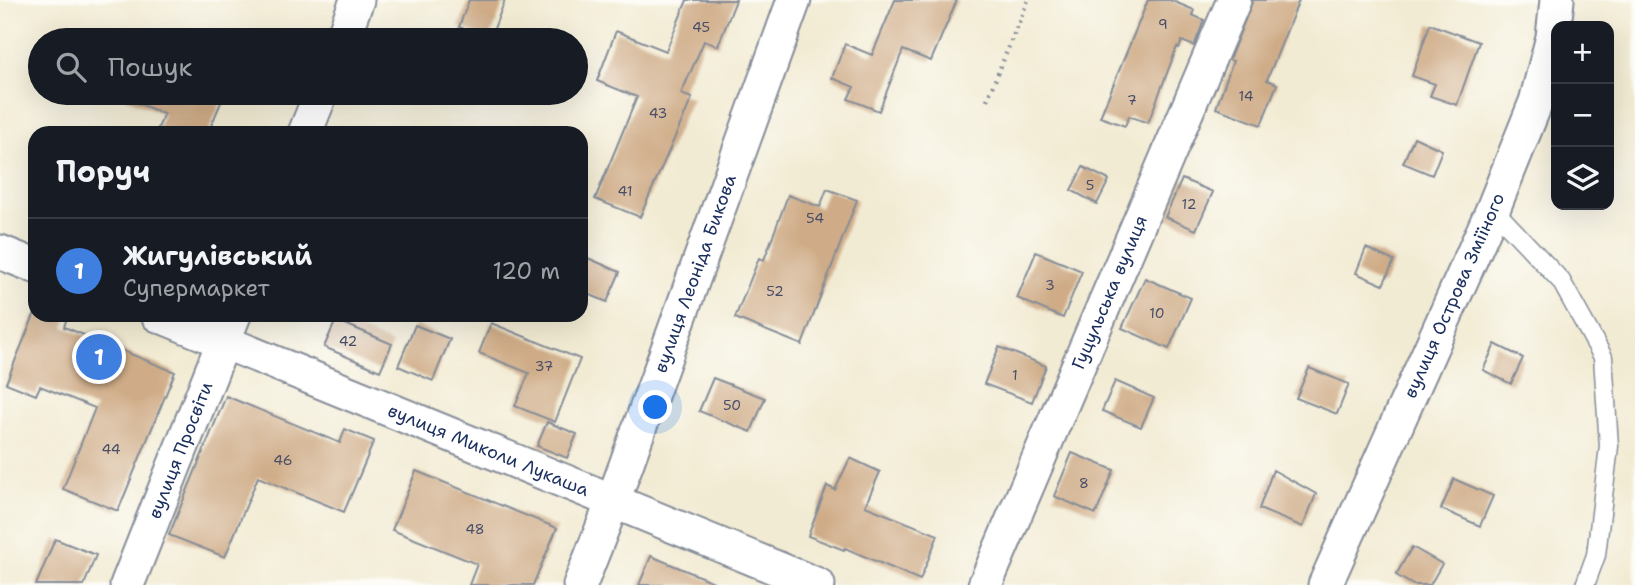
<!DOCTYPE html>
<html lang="uk">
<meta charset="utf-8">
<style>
:root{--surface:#171b24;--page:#242831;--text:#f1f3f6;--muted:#9ea1a6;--line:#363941;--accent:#db2777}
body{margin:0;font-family:"Shantell Sans",sans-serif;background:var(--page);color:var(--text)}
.controls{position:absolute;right:21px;top:21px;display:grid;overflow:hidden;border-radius:14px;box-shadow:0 7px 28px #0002}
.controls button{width:63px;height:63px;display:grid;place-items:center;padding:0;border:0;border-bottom:2px solid var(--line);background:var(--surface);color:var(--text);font:35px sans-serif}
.you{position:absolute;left:656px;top:408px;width:24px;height:24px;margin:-18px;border:5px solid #fff;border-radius:50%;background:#1a73e8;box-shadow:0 0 0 10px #1a73e833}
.badge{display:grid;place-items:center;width:46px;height:46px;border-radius:50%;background:var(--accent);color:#fff;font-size:23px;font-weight:700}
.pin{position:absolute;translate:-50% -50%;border:4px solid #fff;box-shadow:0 2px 7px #0006}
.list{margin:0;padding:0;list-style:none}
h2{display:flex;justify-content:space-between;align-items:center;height:91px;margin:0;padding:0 28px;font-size:30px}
h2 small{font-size:23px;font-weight:400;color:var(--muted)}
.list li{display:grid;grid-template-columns:46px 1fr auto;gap:21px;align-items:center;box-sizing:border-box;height:105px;padding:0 28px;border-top:2px solid var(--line)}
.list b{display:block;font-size:26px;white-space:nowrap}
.list p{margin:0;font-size:23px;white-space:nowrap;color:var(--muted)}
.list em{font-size:23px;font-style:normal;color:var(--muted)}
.icon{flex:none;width:38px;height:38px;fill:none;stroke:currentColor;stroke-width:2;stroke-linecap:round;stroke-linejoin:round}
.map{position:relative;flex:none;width:1635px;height:585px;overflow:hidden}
.search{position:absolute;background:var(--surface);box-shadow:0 7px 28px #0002;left:28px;top:28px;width:560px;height:77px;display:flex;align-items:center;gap:18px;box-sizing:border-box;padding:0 24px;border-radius:38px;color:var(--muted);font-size:26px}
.panel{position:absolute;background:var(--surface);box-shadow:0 7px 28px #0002;left:28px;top:126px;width:560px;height:196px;border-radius:21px}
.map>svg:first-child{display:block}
.building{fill:#cfac87}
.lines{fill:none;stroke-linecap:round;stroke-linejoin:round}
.lane-casing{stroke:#868d98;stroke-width:21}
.street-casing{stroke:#868d98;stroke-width:37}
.path{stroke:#868d98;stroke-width:4.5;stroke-dasharray:2 5;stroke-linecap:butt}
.lane{stroke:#fff;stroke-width:18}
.street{stroke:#fff;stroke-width:33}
.labels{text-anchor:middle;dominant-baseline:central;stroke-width:6;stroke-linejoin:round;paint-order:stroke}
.number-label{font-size:14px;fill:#484e68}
.street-label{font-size:18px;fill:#1b2f5e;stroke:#fdfcf7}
</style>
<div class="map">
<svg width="1635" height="585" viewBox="0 0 1635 585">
<rect width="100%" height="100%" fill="#fdfcf7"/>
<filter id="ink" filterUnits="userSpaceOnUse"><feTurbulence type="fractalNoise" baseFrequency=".0143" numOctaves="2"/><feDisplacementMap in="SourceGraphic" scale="14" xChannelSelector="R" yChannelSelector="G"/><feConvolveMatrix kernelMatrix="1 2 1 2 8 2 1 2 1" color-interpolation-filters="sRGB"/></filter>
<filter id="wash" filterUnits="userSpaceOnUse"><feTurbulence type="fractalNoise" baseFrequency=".00686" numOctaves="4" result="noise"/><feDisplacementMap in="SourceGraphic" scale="28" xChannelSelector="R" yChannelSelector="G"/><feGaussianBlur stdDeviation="1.57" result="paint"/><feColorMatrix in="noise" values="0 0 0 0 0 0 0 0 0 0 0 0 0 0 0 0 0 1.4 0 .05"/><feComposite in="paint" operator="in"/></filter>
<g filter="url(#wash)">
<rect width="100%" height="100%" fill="#f2ebd3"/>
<g id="blocks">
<path class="building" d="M469 0H505L490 39 459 27Z
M687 0H736L718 46 704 41 681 94 692 98 640 217 595 199 637 97 597 81 616 31 666 51Z
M895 0H957L931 61 903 50 879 111 848 99 854 87 832 78 845 44 872 55Z
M1148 0H1170L1194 10 1192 15 1204 20 1194 46 1182 41 1179 48 1177 47 1148 123 1129 116 1125 126 1100 117Z
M1253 0H1299L1267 80 1277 84 1261 125 1216 108 1233 61 1229 60Z
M1430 24 1479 42 1457 105 1430 96 1435 84 1412 76Z
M114 93H225L208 133H156L164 114Z
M1414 137 1442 150 1432 175 1403 163Z
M1083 167 1109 180 1097 204 1071 190Z
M1182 179 1213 192 1196 230 1165 217Z
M827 189 857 200 802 345 735 318 759 258 764 260 788 195 820 207Z
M1366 248 1394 261 1383 285 1356 273Z
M1036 252 1082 271 1063 318 1017 298Z
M581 255 620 272 607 302 581 291Z
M1145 278 1191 298 1169 349 1122 328Z
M34 315H68L64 327 175 372 118 511 63 489 95 408 40 386 36 395 6 383Z
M336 320 392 344 380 371 324 347Z
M491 323 580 359 555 422 515 406 529 373 479 353Z
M415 325 450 339 433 381 398 366Z
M1495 344 1523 358 1511 384 1483 370Z
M999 347 1046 366 1032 402 984 384Z
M1309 368 1349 384 1337 414 1296 398Z
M713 378 765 398 751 432 699 411Z
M1115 381 1154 398 1141 427 1102 411Z
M226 396 340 443 345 429 374 441 344 512 258 477 225 557 169 535Z
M547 422 577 434 567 458 537 446Z
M1072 453 1114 470 1096 514 1054 496Z
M850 458 880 472 865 506 938 535 920 580 845 548 844 550 808 536 827 486 835 490Z
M1273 470 1316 494 1303 527 1259 509Z
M416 471 557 528 533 585H469L477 564 392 530Z
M1454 479 1493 496 1480 526 1441 509Z
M55 539 96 555 84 585H36Z
M1412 547 1442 564 1430 585H1413L1396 575Z
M651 556 718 584V585H639Z"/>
</g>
</g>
<g filter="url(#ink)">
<use href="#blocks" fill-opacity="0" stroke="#868d98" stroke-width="2"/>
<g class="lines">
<defs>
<path id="lane" d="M1493 209 1561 281 1603 357 1609 446 1596 555 1585 585"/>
<g id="street">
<path d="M342 40 357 0"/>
<path d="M305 133 321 93"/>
<path d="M0 252 35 266"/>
<path id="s1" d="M158 315 818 585"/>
<path id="s2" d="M127 585 234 315"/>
<path id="s3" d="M580 585 613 501 794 0"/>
<path id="s4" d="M985 585 1234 0"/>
<path id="s5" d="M1325 585 1493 209 1536 102 1553 37 1557 0"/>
</g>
</defs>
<use href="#lane" class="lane-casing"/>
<use href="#street" class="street-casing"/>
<path class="path" d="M987 100 1028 0"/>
<use href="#lane" class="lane"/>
<use href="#street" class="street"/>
</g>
</g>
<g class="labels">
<g class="number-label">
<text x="1163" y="24">9</text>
<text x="701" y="27">45</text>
<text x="1246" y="96">14</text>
<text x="1132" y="100">7</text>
<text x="658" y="113">43</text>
<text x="1090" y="185">5</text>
<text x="625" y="191">41</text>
<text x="1189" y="204">12</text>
<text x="815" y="218">54</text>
<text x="1050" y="285">3</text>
<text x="775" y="291">52</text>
<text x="1157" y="313">10</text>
<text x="348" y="341">42</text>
<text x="544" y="366">37</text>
<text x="1015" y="375">1</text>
<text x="732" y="405">50</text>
<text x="111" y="449">44</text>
<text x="283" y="460">46</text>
<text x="1084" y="483">8</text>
<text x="475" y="529">48</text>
</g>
<g class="street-label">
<text stroke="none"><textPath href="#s3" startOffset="332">вулиця Леоніда Бикова</textPath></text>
<text stroke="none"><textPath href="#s4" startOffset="318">Гуцульська вулиця</textPath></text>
<text stroke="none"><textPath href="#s5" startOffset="317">вулиця Острова Зміїного</textPath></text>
<text stroke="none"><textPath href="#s2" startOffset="145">вулиця Просвіти</textPath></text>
<text stroke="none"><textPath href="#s1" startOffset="357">вулиця Миколи Лукаша</textPath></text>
</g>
</g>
</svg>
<div class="controls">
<button>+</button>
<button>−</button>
<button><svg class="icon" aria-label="layers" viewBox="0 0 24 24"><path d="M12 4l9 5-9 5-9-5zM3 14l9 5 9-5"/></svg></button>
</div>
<div class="you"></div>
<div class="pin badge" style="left:99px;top:357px;background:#3f7fe0">1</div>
<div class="search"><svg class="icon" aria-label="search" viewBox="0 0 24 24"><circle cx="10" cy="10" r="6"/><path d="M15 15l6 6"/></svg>Пошук</div>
<section class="panel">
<h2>Поруч<small></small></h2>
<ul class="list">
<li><span class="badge" style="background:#3f7fe0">1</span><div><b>Жигулівський</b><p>Супермаркет</p></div><em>120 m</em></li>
</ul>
</section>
</div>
